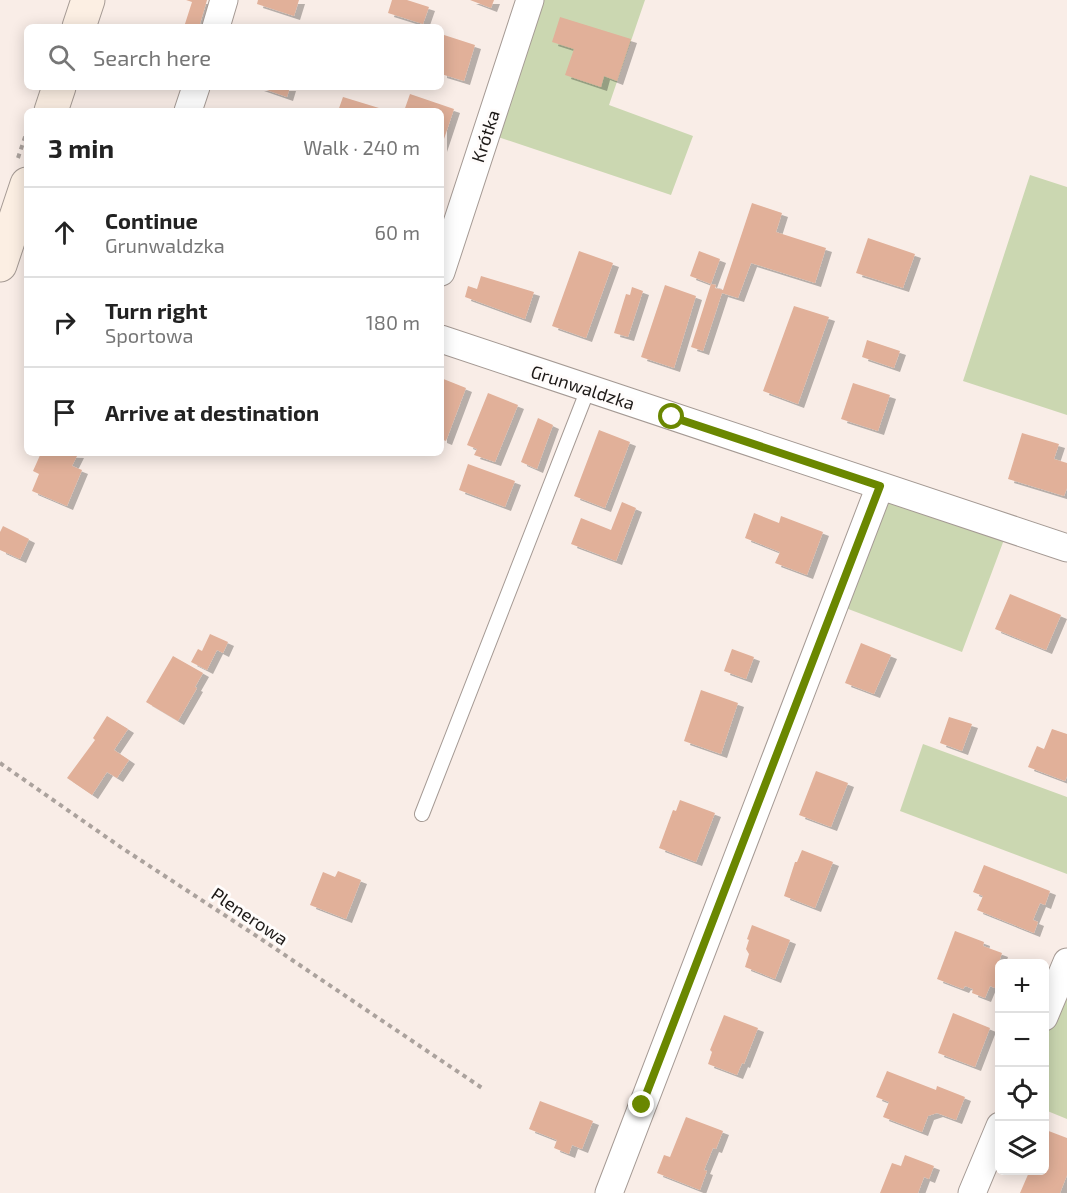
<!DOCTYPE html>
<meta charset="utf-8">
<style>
:root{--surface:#fff;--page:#f2f2f2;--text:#222;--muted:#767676;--line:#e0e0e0}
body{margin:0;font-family:"Exo 2",sans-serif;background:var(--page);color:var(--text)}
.controls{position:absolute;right:18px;bottom:18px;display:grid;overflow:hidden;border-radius:9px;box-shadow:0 3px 15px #0003}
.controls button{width:54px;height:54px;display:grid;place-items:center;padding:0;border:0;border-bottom:2px solid var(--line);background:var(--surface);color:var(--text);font:30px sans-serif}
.stop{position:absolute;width:18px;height:18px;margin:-14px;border:4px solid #6a8700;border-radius:50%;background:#fff}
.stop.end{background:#6a8700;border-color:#fff;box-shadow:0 2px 6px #0008}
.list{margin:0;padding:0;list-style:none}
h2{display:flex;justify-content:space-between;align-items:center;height:78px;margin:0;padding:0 24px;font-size:26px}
h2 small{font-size:20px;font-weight:400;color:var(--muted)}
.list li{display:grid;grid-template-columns:39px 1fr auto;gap:18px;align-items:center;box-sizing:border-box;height:90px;padding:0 24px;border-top:2px solid var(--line)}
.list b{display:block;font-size:22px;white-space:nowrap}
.list p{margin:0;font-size:20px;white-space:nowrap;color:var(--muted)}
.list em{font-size:20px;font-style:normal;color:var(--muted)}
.icon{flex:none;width:33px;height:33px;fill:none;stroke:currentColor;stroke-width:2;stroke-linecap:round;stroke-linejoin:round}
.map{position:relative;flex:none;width:1067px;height:1193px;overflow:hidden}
.search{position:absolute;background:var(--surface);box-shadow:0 3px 15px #0003;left:24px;top:24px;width:420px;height:66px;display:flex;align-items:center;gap:15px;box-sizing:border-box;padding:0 21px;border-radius:9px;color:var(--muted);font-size:22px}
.panel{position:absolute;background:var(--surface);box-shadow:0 3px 15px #0003;left:24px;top:108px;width:420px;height:348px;border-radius:9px}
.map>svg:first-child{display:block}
.green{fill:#cbd7b1}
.building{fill:#e1b099;filter:url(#shadow)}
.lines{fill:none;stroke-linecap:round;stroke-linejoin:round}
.lane-casing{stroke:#a59a94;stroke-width:16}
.street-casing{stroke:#a59a94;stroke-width:29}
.secondary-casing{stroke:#a59a94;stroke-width:35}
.path{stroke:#aba29d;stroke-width:4;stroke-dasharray:4.5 4.5;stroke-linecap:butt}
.lane{stroke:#fff;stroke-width:14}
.street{stroke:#fff;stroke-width:27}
.secondary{stroke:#fcefe3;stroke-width:33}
.route{stroke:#6a8700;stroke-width:8}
.labels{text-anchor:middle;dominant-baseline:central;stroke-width:6;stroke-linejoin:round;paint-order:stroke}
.street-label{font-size:18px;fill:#1d1917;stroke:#fffcfb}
</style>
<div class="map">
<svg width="1067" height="1193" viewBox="0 0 1067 1193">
<defs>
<filter id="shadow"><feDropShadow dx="6" dy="4" stdDeviation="0" flood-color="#0004"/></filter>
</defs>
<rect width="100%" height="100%" fill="#f9ede7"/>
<path class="green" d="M530 0H645L609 105 693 136 671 195 486 133Z
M1030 175 1067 187V415L963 381Z
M880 486 1008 529 962 652 835 604Z
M923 744 1067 797V874L900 811Z
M1067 962V1119L1045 1110V1017Z"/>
<path class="building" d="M186 0H207L199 27H184L192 2Z
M258 0H299L294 16 257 4Z
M392 0H407L429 7 423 24 388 13Z
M470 0H494L491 8Z
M560 17 631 39 617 81 604 76 601 87 565 75 574 49 552 42Z
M441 34 475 45 464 81 441 74Z
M258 87H290L287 97Z
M410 94 454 109 441 148V111H404Z
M343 97 379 108 378 111H338Z
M752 203 782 213 776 232 826 248 815 283 751 263 738 298 722 293 703 351 691 347 711 284 690 276 699 251 720 259 711 284 716 285 715 288 723 290Z
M868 238 915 254 903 288 856 273Z
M579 251 613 263 586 338 552 326Z
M481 276 534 292 525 319 465 297 468 286 477 289Z
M665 285 696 296 674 368 641 357Z
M632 287 643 291 628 337 614 333 626 294 630 295Z
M794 306 829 317 798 404 763 391Z
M867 340 900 351 894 368 862 357Z
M441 378 466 388 446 441 441 439Z
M853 383 890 395 878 431 841 419Z
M488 393 518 405 495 462 474 455 477 449 467 445Z
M538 418 553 425 537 469 521 462Z
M599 430 630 442 605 508 574 496Z
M1022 433 1059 444 1054 459 1067 463V488L1064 496 1008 479Z
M41 453 78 454 72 466 82 470 67 506 32 491 39 474 33 471Z
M468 464 515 481 505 507 459 490Z
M622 502 636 508 616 561 571 544 581 518 611 530Z
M754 513 779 523 781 516 823 532 807 575 775 563 780 552 745 538Z
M3 526 29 539 20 559 0 550V532Z
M1010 594 1061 615 1046 650 995 629Z
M210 634 228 642 223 653 217 650 207 670 191 662 198 649 202 651Z
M861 643 891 655 874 694 845 683Z
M732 649 754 657 746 679 724 671Z
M173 656 203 673 195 687 197 688 178 721 146 702Z
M701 690 738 703 721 754 684 741Z
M107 716 128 729 114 750 129 760 117 778 107 772 92 795 67 778 95 740 93 738Z
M949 717 972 724 962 751 940 743Z
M1052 729 1067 734V776L1065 781 1028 767 1037 746 1044 749Z
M816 771 848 783 831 827 799 815Z
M680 800 715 813 696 862 659 848 673 810 676 811Z
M802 850 833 862 815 908 784 896 795 862H797Z
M984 865 1050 891 1045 905 1040 903 1033 920 1038 922 1034 933 977 910 983 896 973 892Z
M338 871 361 880 346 919 310 905 323 872 335 877Z
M752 925 790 940 775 979 745 967 749 954 746 949 749 940 747 939Z
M955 931 984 942 983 946 1002 953 999 962 1000 990 990 986 985 998 972 993 973 989 965 986 963 989 937 979Z
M953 1013 990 1028 975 1067 938 1053Z
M724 1015 758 1028 744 1064 742 1063 737 1075 708 1064 712 1052 710 1050Z
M887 1071 936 1090 937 1086 965 1097 956 1120 937 1113 928 1116 922 1132 883 1117 889 1102 876 1097Z
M540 1101 593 1121 582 1149 572 1145 569 1154 554 1148 557 1140 529 1129Z
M686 1117 723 1131 716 1149 713 1148 704 1170 707 1171 700 1190 657 1173 664 1155 670 1157Z
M1046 1130 1067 1138V1175L1060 1193H1020L1030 1170H1044Z
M905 1155 934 1166 929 1179 924 1177 918 1193H880L892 1163 901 1166Z"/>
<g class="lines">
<defs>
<path id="lane" d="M422 814 588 389"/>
<path id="street" d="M216 27 224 0
M188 111 196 87
M441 272 530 0
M441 339 1067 548
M1044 1017 1067 962
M609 1193 880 486
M972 1193 1000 1126"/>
<path id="secondary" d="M79 27 88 0
M51 111 59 87
M0 265 27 184"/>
</defs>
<use href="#lane" class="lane-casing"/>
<use href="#street" class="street-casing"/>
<use href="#secondary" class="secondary-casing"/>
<path class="path" d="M18 158 27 131
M0 763 122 848 261 939 485 1090"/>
<use href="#lane" class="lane"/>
<use href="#street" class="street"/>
<use href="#secondary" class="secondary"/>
</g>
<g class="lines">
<path class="route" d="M642 1105 880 486 672 417"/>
</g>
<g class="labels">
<g class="street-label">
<text transform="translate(485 136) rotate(-72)">Krótka</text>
<text transform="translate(583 387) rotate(18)">Grunwaldzka</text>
<text transform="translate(250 916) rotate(34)">Plenerowa</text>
</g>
</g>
</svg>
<div class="controls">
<button>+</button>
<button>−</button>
<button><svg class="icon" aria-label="locate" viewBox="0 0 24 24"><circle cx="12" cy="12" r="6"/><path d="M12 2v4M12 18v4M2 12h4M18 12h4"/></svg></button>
<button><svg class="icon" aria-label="layers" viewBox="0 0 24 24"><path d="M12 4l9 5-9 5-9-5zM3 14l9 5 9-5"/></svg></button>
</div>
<div class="stop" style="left:672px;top:417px"></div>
<div class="stop end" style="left:642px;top:1105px"></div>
<div class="search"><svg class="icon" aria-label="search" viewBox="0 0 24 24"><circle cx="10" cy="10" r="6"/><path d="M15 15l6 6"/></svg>Search here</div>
<section class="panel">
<h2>3 min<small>Walk · 240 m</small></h2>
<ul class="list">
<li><svg class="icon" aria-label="ahead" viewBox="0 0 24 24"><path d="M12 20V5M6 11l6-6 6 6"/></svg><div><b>Continue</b><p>Grunwaldzka</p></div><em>60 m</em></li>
<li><svg class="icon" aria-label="right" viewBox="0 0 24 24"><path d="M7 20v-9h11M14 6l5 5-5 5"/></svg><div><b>Turn right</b><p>Sportowa</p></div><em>180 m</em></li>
<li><svg class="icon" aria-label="arrive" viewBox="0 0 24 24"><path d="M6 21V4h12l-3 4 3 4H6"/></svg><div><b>Arrive at destination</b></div></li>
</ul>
</section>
</div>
